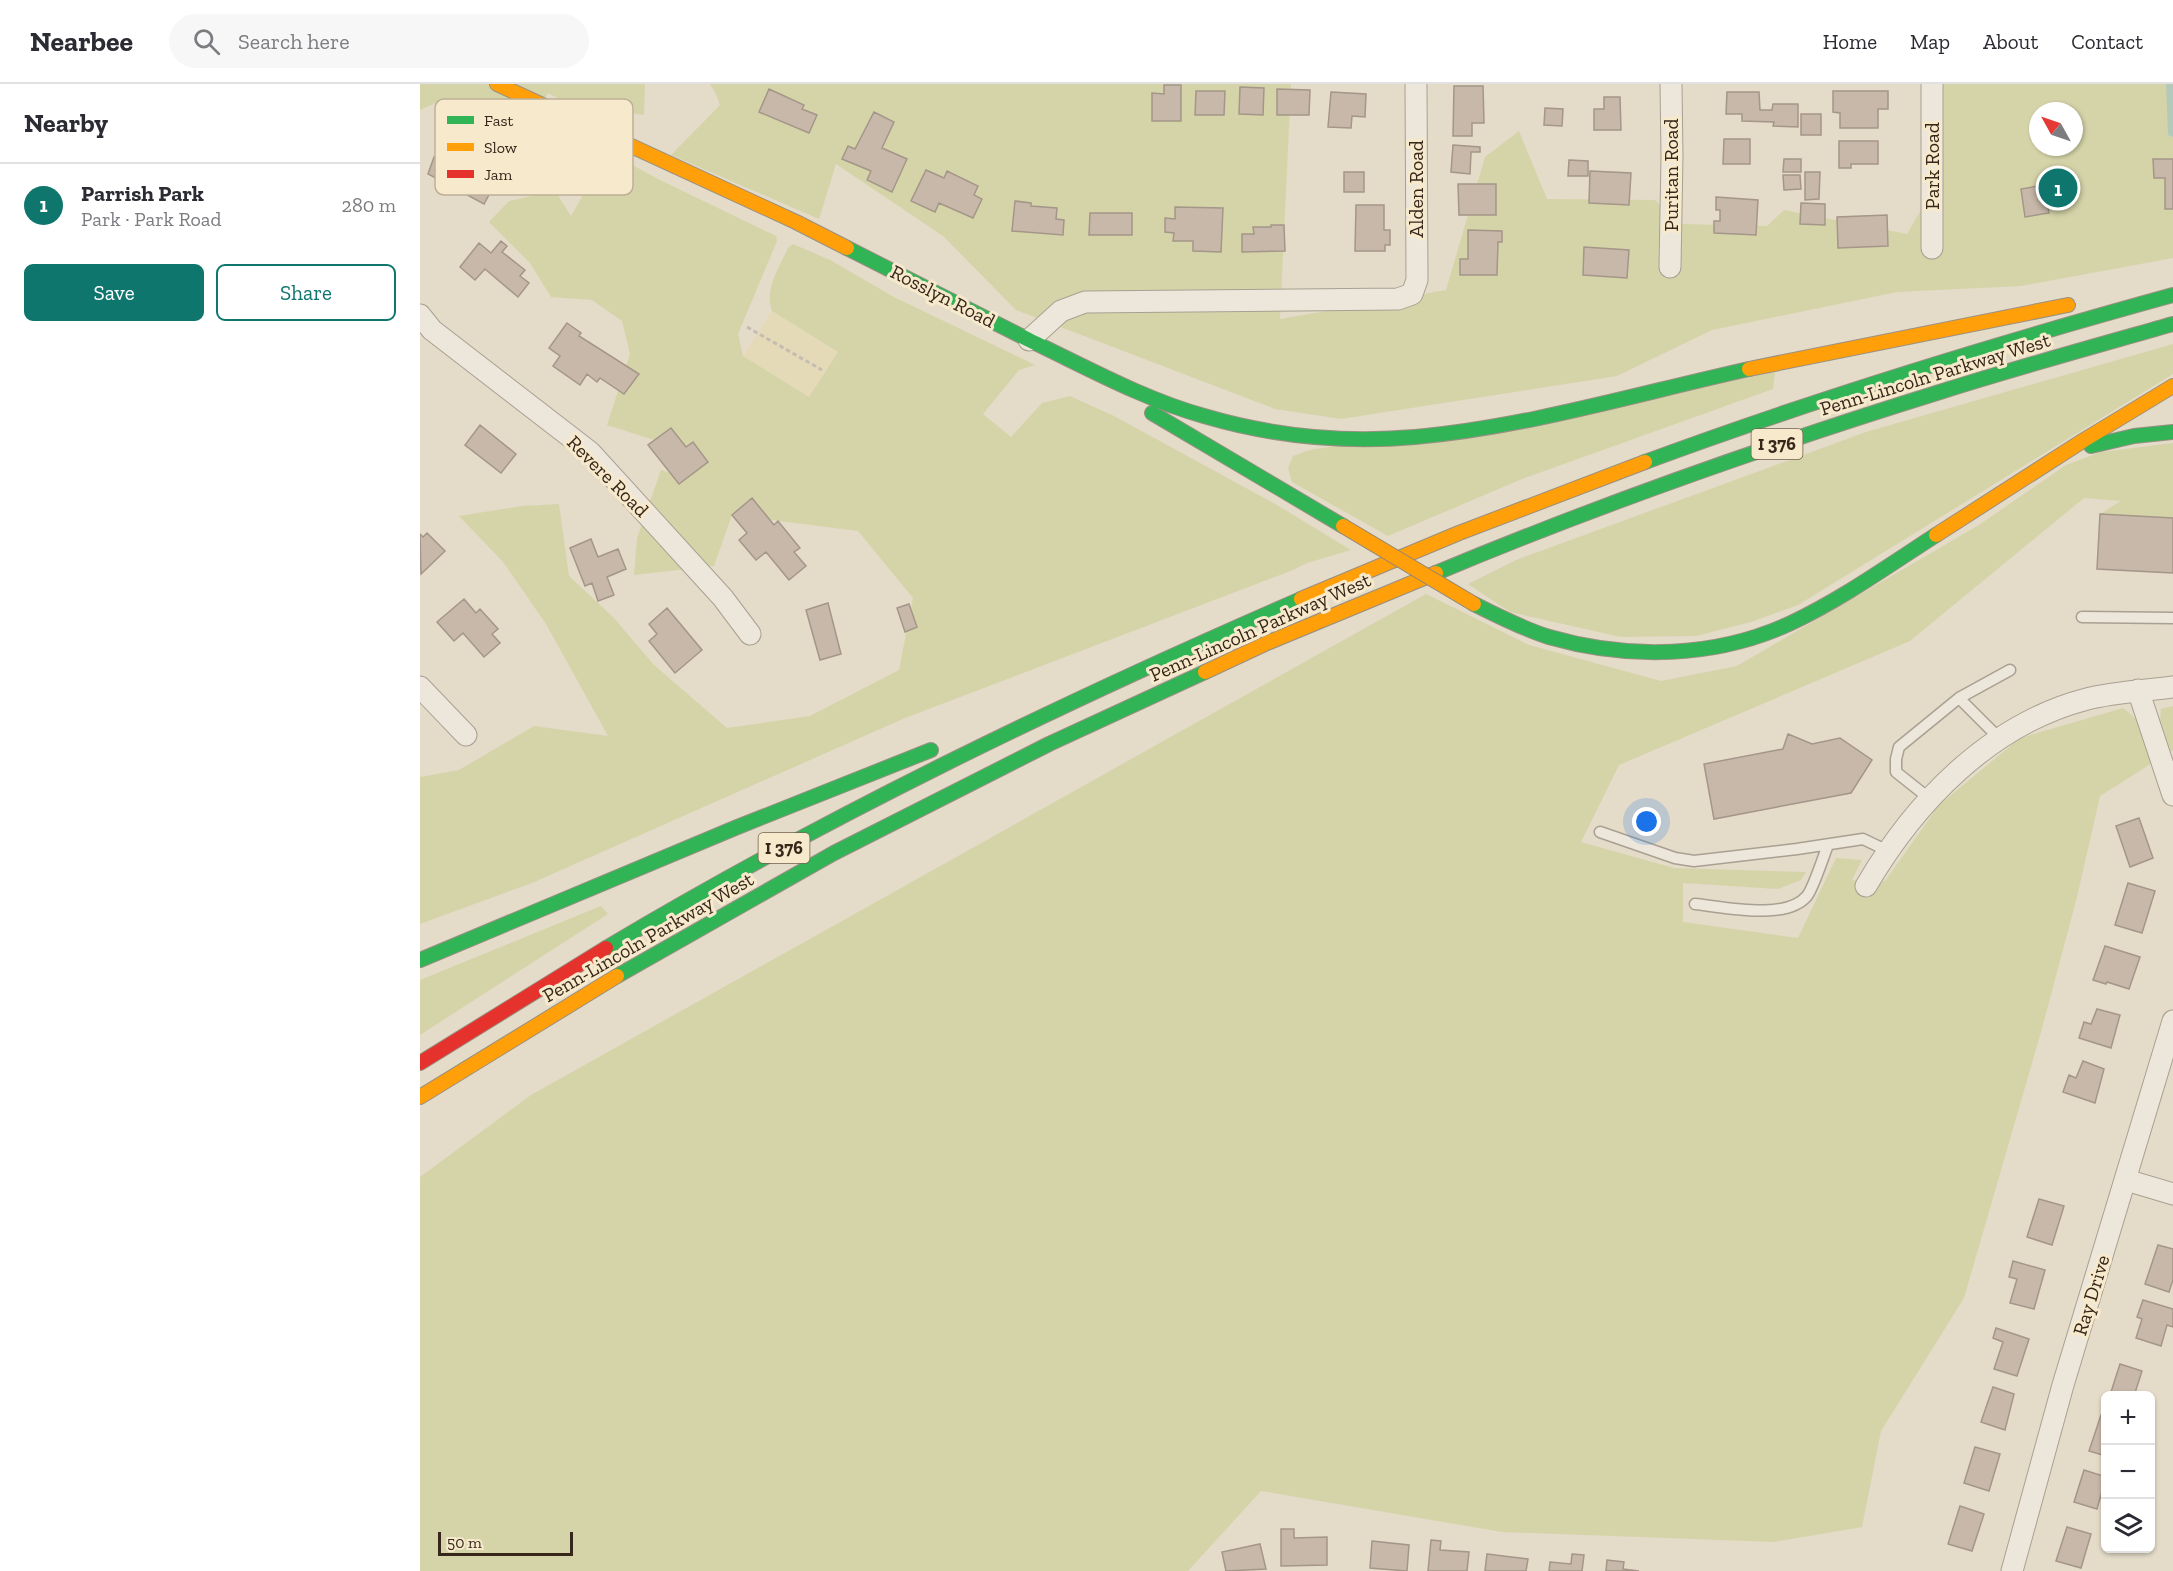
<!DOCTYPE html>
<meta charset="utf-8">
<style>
:root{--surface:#fff;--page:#f7f7f7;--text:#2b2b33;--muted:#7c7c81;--line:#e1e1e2;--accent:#0f766e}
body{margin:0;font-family:"Zilla Slab",serif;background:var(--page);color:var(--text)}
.controls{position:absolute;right:18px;bottom:18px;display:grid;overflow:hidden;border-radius:9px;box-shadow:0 2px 4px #0004}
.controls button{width:54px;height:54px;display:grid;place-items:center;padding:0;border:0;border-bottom:2px solid var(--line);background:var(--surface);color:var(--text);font:30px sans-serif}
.compass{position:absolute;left:1609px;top:18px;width:54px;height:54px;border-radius:50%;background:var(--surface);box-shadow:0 2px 4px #0004;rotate:310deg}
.scale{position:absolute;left:18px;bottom:15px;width:135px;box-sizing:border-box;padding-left:6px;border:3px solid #37271b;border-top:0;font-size:16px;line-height:21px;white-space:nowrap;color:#37271b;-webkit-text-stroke:4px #f7eacc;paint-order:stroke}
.you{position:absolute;left:1227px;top:738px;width:21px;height:21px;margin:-15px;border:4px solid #fff;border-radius:50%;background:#1a73e8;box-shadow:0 0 0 9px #1a73e833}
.badge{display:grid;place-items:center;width:39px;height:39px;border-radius:50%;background:var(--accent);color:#fff;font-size:20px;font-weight:700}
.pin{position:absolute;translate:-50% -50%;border:3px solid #fff;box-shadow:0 2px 6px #0006}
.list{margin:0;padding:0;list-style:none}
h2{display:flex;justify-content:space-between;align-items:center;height:78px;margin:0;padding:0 24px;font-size:26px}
h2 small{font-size:20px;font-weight:400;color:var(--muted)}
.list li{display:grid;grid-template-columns:39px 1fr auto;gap:18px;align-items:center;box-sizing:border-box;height:84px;padding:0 24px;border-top:2px solid var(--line)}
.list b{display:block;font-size:22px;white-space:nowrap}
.list p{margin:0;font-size:20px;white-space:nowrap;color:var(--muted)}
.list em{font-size:20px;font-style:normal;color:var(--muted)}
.actions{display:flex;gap:12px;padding:18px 24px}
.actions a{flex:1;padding:14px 0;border:2px solid var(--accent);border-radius:9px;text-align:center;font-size:21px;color:var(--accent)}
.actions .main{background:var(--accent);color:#fff}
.icon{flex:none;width:33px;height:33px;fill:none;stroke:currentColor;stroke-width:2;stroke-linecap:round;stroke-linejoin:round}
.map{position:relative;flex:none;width:1753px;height:1487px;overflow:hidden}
header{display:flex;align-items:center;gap:36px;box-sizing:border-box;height:84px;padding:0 30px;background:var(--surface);border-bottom:2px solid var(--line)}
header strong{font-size:28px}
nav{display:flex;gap:33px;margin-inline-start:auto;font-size:21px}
.search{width:420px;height:54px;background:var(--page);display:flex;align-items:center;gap:15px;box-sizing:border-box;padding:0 21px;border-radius:33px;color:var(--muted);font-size:22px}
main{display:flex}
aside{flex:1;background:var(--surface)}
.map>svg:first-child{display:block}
.farmland{fill:#e5dab7}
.green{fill:#d5d4a9;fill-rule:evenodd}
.water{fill:#b5c9bb}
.building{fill:#c8b8a9;stroke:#a49688;stroke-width:1.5}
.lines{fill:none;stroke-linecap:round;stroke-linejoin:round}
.lane-casing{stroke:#a9a092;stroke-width:13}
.street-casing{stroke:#a9a092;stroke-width:23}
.fast-casing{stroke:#988f82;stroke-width:16}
.slow-casing{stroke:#988f82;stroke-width:16}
.jam-casing{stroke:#988f82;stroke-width:16}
.path{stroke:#c4bdb2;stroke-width:3;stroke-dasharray:4.5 3;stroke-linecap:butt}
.lane{stroke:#ece6db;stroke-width:10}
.street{stroke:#ece6db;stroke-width:21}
.fast{stroke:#30b455;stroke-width:14}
.slow{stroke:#ff9f0a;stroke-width:14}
.jam{stroke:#e5322d;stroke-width:14}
.slow-bridge-casing{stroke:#8e8579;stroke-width:16;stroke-linecap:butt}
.slow-bridge{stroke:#ff9f0a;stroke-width:14}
.labels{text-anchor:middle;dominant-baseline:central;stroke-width:6;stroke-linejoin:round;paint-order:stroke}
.shield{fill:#f7eacc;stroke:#716250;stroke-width:1.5}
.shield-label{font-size:18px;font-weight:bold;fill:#37271b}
.street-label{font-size:20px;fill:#37271b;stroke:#f7eacc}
.key{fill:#f7eacc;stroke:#bdb097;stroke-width:1.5}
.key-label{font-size:16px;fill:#37271b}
</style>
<header>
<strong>Nearbee</strong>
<div class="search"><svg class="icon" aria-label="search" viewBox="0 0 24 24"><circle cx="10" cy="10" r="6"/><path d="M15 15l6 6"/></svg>Search here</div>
<nav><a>Home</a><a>Map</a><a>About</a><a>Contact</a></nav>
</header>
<main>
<aside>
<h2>Nearby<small></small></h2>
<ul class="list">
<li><span class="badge">1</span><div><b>Parrish Park</b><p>Park · Park Road</p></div><em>280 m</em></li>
</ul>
<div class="actions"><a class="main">Save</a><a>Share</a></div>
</aside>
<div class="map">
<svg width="1753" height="1487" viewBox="0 0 1753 1487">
<rect width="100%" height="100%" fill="#e4dbc8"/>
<path class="farmland" d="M352 227 418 268 389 314 323 272Z"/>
<path class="green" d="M0 0H225L224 31 151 21 128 9 106 46 30 45 20 17 0 26Z
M290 0H871L860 235 1026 206 1065 73 1099 47 1127 115 1235 116 1261 140 1347 142 1364 126 1487 150 1522 90 1521 0H1753V174L1601 202 1477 208 1292 246 1197 292 921 335 855 325 596 226 523 152 416 80 399 135 251 71 300 21 296 10ZM1618 27H1654V63H1618Z
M157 51 240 96 356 152 357 157 318 250 323 272 389 313 418 268 352 227C344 205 359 184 368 164L373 160 410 176 474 213 615 281 599 286 563 330 591 353 622 319 650 312 694 332 857 421 931 466 887 479 873 486 485 634 112 799 0 840V693L39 686 114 642 188 652 126 540 84 479 39 432 102 422 139 420 149 492 193 533 234 581 307 644 390 632 479 586 493 514 438 447 312 431 294 482 214 491 217 454 241 386 253 390 234 356 187 341 210 270 202 237 172 216 131 213 110 179 69 138 89 117 135 107 151 132 177 86Z
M1753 260V290L1378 521 1331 538 1276 552 1201 553 1090 528 1048 500 1096 476 1446 348Z
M1355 288 1353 305 1102 395 968 452 872 398 868 384 873 372 890 366Z
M1753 359V434L1680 430 1701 417 1664 414 1490 557 1199 681 1161 758 1254 784 1386 788 1381 796 1358 805 1263 799V838L1378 854 1416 774 1442 776 1432 796 1465 797 1519 721 1600 654 1703 624 1716 635 1740 638 1741 625 1753 622V666L1680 712 1657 813 1621 948 1544 1214 1461 1347 1442 1443 1354 1458 1082 1448 841 1407 768 1487H0V1093L111 1011 1006 510 1109 561 1241 597 1317 582 1559 441 1646 381 1681 368Z
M181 822 188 830 0 951V896Z"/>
<path class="water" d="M1746 0H1753V53L1748 51Z"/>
<path class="building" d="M744 1H761V37H732V9L744 10Z
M1034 2H1063L1064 39H1052V52H1033Z
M820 3 844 4 843 31 819 30Z
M349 5 384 21 382 25 397 31 389 49 339 28Z
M857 5 890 6 889 31H857Z
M776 7H805L804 31H775Z
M1413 7H1468V25H1458V44H1420V29L1413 28Z
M911 8 946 10 945 33 932 32 931 44 908 43Z
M1307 8H1339L1340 26H1352L1353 20H1378V43L1353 42 1354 38 1322 37V30H1306Z
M1184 13H1200L1201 46H1174V25H1184Z
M1125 24 1143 25 1142 42 1124 41Z
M454 28 474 38 462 64 487 75 472 108 447 96 451 87 422 75 428 62 435 65Z
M1381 30H1401V51H1381Z
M44 40 86 62 70 93 77 96 64 120 8 90 14 73 16 75 18 71 34 79 43 62 35 58Z
M1304 55H1330V80H1303Z
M1419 57H1458V80H1431V84H1419Z
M1033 61 1060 63V68H1051L1050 90 1031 88Z
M1364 75H1381V88H1363Z
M1733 75H1753V125H1745V94H1734Z
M1149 76 1168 77V92H1148Z
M506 86 524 94 527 87 558 102 554 111 562 115 553 134 519 119 515 128 491 117Z
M1170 87 1211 89 1209 121 1169 119Z
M924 88H944V108H924Z
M1385 88H1400L1399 115 1385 116Z
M1363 91H1380L1381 105 1364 106Z
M1038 100H1076V131H1039Z
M1624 101 1629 129 1605 133 1601 105Z
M1296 113 1338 116 1336 151 1294 149V137H1300V126H1296Z
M595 117 611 119V122L637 124 636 135 644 136 643 151 592 147Z
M1381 119 1405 120V141L1380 140Z
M936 121H964V146H970V161H965V167H935Z
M755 123 803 124 801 168 773 167V157H753L754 149 745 148V134L755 135Z
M670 129H712V151H669Z
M1467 131 1468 162 1418 164 1417 133Z
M851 141H864L865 167 822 168V150H834L833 143H851Z
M1048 146 1082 147V158H1078L1077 191H1040V175H1048Z
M81 157 87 162 82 168 105 186 100 192 109 199 98 213 65 185 55 196 40 183 59 159 71 169Z
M1164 163 1209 166 1207 194 1163 191Z
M147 239 161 249 159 252 219 290 204 310 180 294 177 298 167 290 160 301 133 282 140 272 129 264Z
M60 341 96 370 81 389 45 361Z
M251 344 266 363 273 358 288 378 259 400 228 361Z
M332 414 354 441 358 437 380 464 374 468 386 482 369 496 346 468 336 476 319 456 327 449 312 431Z
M1680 430 1753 434V489L1677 485Z
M7 449 25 467 1 490 0 450 3 453Z
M171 455 178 473 198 465 206 485 187 493 194 511 178 517 172 499 165 502 150 464Z
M44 515 56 529 60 525 78 545 72 550 80 559 64 573 43 549 34 557 17 538Z
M408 519 421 570 400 576 386 526Z
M489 520 497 543 485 548 477 524Z
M247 524 282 566 255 589 229 557 237 550 229 540Z
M1368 650 1392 660 1420 654 1452 676 1431 709 1294 735 1284 680 1363 665Z
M1719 734 1733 774 1710 783 1696 742Z
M1708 799 1735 807 1722 849 1695 841Z
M1685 862 1720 873 1709 905 1687 898 1686 900 1673 896Z
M1677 925 1700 931 1691 964 1659 954 1664 938 1671 940Z
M1663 977 1684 985 1675 1019 1643 1008 1649 991 1656 994Z
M1619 1115 1644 1122 1632 1161 1607 1153Z
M1738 1161 1753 1165V1196L1749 1208 1725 1200Z
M1593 1177 1625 1186 1614 1225 1590 1219 1597 1195 1589 1193Z
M1723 1216 1753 1225V1243L1747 1241 1741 1262 1716 1254 1722 1235 1717 1233Z
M1576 1244 1609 1255 1597 1292 1574 1285 1583 1258 1573 1254Z
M1700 1280 1722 1287 1714 1312H1704L1691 1308Z
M1573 1303 1594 1310 1585 1346 1561 1338Z
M1681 1331 1686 1332V1372L1669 1367Z
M1555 1363 1580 1370 1569 1407 1544 1399Z
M1664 1386 1686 1393 1677 1425 1654 1418Z
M1540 1422 1564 1430 1552 1467 1528 1460Z
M1647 1443 1671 1450 1661 1484 1636 1477Z
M861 1445H874V1454L907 1453V1481L861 1482Z
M1011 1456 1021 1457 1020 1466 1049 1468 1047 1487H1008Z
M952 1457 989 1461 987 1487 950 1484Z
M840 1460 846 1485 806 1487 802 1468Z
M1067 1470 1108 1475 1106 1487H1065Z
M1152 1470 1164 1471 1162 1487H1129L1130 1478 1151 1480Z
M1187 1476 1204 1478 1203 1485 1219 1487H1186Z"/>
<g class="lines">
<defs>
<path id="lane" d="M1662 533 1753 534
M1539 614 1580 655
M1510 715 1476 688V675L1479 663 1539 614 1590 586
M1180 748 1255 774 1274 777 1377 765 1443 755 1468 767
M1275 820C1305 823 1366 837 1387 812 1394 803 1403 773 1408 761"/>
<path id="street" d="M1512 164V0
M1250 183 1252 72 1251 0
M0 231 12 246 170 368 303 514 330 550
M609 256 641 227 665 218 978 215 992 210 997 196 996 0
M0 603 46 651
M1718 606 1753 711
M1446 802C1495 718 1570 640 1667 615 1695 608 1724 607 1753 603
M1706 1096 1753 1110
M1592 1487 1643 1301 1753 937"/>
<path id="fast" d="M427 164 609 256
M609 256C666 283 723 315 784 332 852 352 925 359 995 353 1107 343 1220 309 1329 285
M732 329 923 442
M1671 362 1714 352 1753 348
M1225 378C1398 314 1575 260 1753 211
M1016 489C1181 420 1352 360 1523 307 1599 283 1676 262 1753 240
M1054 520C1078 532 1103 545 1129 553 1209 576 1296 574 1371 539 1422 515 1468 482 1516 451
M186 864C409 731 644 618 881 515
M0 876 315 744 511 666
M197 892 414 769 629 660 785 588"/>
<path id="slow" d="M77 0 376 138 427 164
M1329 285 1648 221
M1516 451 1664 356 1753 302
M881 515 1039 449 1225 378
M785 588 847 559 1016 489
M0 1013 197 892"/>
<path id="jam" d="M0 979 186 864"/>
</defs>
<use href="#lane" class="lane-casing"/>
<use href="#street" class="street-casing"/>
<use href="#fast" class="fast-casing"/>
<use href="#slow" class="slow-casing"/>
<use href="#jam" class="jam-casing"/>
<path class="path" d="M327 243 402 286"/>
<use href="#lane" class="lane"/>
<use href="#street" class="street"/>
<use href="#fast" class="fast"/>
<use href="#slow" class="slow"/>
<use href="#jam" class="jam"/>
<defs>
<path id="slow-bridge" d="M923 442 1054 520"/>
</defs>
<use href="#slow-bridge" class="slow-bridge-casing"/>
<use href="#slow-bridge" class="slow-bridge"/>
</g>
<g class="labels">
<g class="shield">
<rect x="1331.5" y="345" width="51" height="30" rx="4.5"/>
<rect x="338.5" y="749" width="51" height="30" rx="4.5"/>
</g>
<g class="shield-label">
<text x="1357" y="360">I 376</text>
<text x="364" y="764">I 376</text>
</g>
<g class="street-label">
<text transform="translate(1512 82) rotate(-90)">Park Road</text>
<text transform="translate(1251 91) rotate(-90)">Puritan Road</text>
<text transform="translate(996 105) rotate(-90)">Alden Road</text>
<text transform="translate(523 212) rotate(27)">Rosslyn Road</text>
<text transform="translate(1515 290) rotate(-17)">Penn-Lincoln Parkway West</text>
<text transform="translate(188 392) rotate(45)">Revere Road</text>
<text transform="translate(840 543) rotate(-24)">Penn-Lincoln Parkway West</text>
<text transform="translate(228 853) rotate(-30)">Penn-Lincoln Parkway West</text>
<text transform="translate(1671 1211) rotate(-73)">Ray Drive</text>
</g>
</g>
<rect x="15" y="15" width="198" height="96" rx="9" class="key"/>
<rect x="27" y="32" width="27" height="8" fill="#30b455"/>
<rect x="27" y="59" width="27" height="8" fill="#ff9f0a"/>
<rect x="27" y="86" width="27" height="8" fill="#e5322d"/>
<g class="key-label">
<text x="64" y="42">Fast</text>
<text x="64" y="69">Slow</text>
<text x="64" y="96">Jam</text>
</g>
</svg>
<div class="controls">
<button>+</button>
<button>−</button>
<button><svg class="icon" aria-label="layers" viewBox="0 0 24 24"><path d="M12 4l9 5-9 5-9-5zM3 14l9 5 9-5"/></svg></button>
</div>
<svg class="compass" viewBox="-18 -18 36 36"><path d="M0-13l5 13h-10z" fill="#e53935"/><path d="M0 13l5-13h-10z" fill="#7c7c81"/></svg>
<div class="scale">50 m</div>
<div class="you"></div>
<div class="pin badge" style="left:1638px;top:104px">1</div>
</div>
</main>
